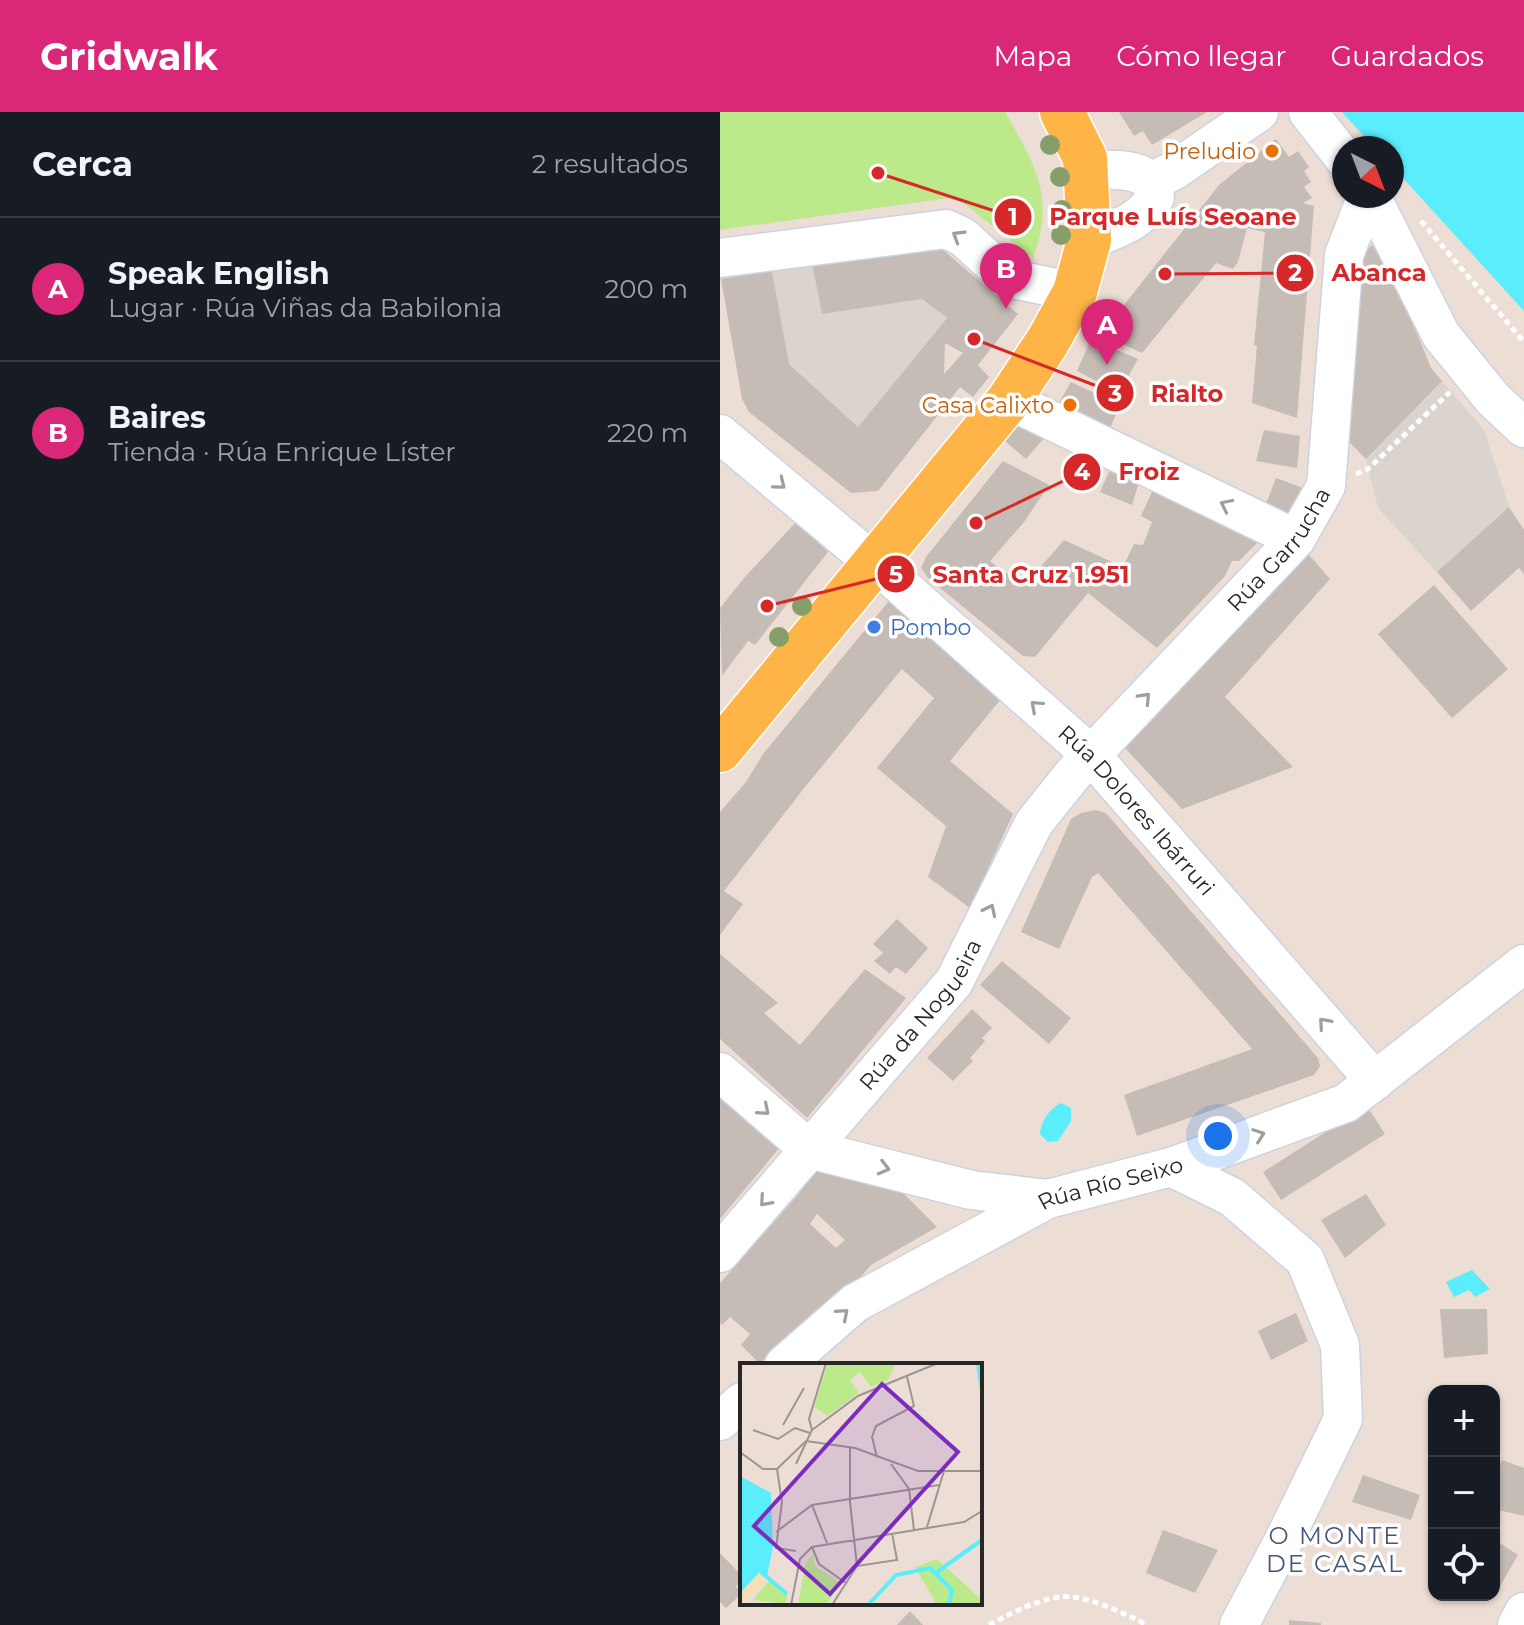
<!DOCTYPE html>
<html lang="es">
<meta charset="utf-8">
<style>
:root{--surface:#171b24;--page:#242831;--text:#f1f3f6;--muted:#9ea1a6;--line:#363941;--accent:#db2777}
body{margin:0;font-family:Montserrat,sans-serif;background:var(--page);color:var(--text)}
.controls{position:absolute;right:24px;bottom:24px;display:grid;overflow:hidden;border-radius:16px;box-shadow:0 2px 6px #0004}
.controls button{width:72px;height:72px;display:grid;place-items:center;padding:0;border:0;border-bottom:2px solid var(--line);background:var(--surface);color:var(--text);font:40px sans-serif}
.compass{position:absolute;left:612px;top:24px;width:72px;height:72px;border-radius:50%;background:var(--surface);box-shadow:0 2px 6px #0004;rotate:138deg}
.you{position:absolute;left:498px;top:1024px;width:28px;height:28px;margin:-20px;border:6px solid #fff;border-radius:50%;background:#1a73e8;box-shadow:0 0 0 12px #1a73e833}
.badge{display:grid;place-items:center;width:52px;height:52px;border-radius:50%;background:var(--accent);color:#fff;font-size:26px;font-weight:700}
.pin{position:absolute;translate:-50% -66px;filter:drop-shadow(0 2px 4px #0008)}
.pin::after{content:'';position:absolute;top:42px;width:28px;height:24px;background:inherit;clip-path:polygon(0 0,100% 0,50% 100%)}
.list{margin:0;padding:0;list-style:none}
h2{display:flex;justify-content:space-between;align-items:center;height:104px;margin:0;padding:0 32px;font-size:34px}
h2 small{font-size:26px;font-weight:400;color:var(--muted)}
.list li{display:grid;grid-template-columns:52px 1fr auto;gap:24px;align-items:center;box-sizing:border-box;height:144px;padding:0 32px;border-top:2px solid var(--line)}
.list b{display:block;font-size:30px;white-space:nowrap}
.list p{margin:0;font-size:26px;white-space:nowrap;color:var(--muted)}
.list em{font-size:26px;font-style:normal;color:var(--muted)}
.icon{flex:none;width:44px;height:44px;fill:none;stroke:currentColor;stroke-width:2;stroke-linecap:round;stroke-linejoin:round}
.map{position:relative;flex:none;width:804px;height:1513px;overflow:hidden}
header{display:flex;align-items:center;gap:48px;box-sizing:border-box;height:112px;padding:0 40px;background:var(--accent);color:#fff}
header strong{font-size:38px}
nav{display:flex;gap:44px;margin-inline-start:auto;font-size:28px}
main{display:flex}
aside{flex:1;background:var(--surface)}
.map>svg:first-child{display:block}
.green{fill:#bcea8a}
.plaza{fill:#dbd3cd}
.water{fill:#5aedfc}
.building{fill:#c6bcb6;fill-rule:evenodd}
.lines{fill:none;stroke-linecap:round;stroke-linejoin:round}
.minor-casing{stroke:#cbd3e2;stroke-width:41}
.major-casing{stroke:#fff;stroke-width:47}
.path{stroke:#fff;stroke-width:5;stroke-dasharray:6 4;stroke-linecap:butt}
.minor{stroke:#fff;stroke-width:38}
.major{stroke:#ffb447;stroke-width:44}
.tree{fill:#869e69}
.oneway{stroke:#9e9e9e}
.food-dot{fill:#e8710a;stroke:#fff;stroke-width:3}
.shop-dot{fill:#3f7fe0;stroke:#fff;stroke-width:3}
.labels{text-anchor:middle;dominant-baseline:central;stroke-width:7;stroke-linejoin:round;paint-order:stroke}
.food-label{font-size:22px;fill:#c56008;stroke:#fff;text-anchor:end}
.street-label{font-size:22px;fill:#272727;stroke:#fff}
.shop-label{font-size:22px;fill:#366cbe;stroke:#fff;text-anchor:start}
.neighbourhood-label{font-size:24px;letter-spacing:2px;fill:#43577b;stroke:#fff}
.inset-river{fill:none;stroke:#5aedfc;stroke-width:4}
.inset-road{fill:none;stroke:#9d958f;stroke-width:2}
.view{fill:#7b2cbf;fill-opacity:0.15;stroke:#7b2cbf;stroke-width:4}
.inset-edge{fill:none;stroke:#272727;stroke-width:4}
.leader{fill:none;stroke:#d62828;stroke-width:3}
.callout-dot{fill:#d62828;stroke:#fff;stroke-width:3}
.mark-label{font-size:24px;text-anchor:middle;font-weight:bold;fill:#fff}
.callout-label{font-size:24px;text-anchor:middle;font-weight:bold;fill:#d62828;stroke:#fff;stroke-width:7;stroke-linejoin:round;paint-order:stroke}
</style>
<header>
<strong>Gridwalk</strong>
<nav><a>Mapa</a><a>Cómo llegar</a><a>Guardados</a></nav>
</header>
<main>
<aside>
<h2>Cerca<small>2 resultados</small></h2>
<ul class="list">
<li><span class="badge">A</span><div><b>Speak English</b><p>Lugar · Rúa Viñas da Babilonia</p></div><em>200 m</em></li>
<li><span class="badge">B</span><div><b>Baires</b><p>Tienda · Rúa Enrique Líster</p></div><em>220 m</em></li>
</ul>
</aside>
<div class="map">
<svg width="804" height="1513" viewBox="0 0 804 1513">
<rect width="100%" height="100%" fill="#ecded5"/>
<path class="green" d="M0 0H285C315 52 336 86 313 146L236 85 0 118Z"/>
<path class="plaza" d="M92 152 102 202 202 187 227 206 138 315 69 252 52 159Z
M722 269 764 318 789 395 717 460 658 396 646 347Z"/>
<path class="water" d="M622 0H804V199L672 54V36H655Z
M341 991 351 996V1009L338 1029 328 1030 320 1022C321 1009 329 997 341 991Z
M752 1158 770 1177 755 1185 749 1178 734 1185 726 1170Z"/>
<path class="building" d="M399 0H487L432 33 423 19 414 24Z
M556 27 569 45 578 39 589 55 584 59 591 70 584 75 592 86 583 91 594 94 577 306 532 291 537 234 534 233 545 120 527 116 518 150 513 157 496 151 422 241 381 222 499 73Z
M659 128 711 256 722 269 646 347 620 321 637 145Z
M221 136 298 202 258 253 269 265 253 285 240 275 158 379 131 381 29 300 22 287 1 167 52 159 69 252 138 315 227 206 202 187 102 202 92 152ZM225 231 243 241 224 262Z
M371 227 418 247 399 281 357 259Z
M351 270 400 293 387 323 335 298Z
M300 309 325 325 306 347 285 329Z
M544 318 580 324 577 356 536 349Z
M394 348 422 360 412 393 380 380Z
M283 349 329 373 304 410 270 449 304 474 344 428 403 455 414 432 423 433 432 410 421 404 437 369 533 413 537 431 519 449H512L505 464 437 536 368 481 315 545 303 544 208 466 201 456 206 445Z
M556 366 583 376 568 414 541 405Z
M789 395 804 418V462L799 456 751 499 717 460Z
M77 409 108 440 35 533 28 529 2 564 0 496 24 466Z
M582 435 610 467 505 585 573 655 462 697 403 634Z
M714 473 788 557 732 606 658 522Z
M177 489 282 586 230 649 293 702 250 796 208 765 226 714 157 656 214 586 182 557 85 675 4 779 23 792 0 823V700L26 670 43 642 168 490Z
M375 698 386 701 598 946 600 954 594 963 417 1024 404 983 532 937 378 761 372 765 339 837 301 820 351 707 361 701Z
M177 807 208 836 186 862 176 855 170 862 154 849 163 841 153 832Z
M0 842 58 891 44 901 80 933 145 857 186 886 87 1006 0 927Z
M282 849 351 906 329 932 260 873Z
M252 897 272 916 262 926 265 929 250 946 253 949 233 969 207 946Z
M0 983 61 1034 0 1107Z
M647 994 665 1022 561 1088 543 1060Z
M96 1059 183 1081 217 1115 151 1153 130 1177 124 1173 112 1192 108 1189 92 1207 88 1205 76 1224 70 1220 58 1239 55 1234 40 1252 21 1233 30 1222 10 1205 2 1213 0 1211V1171L77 1084ZM97 1102 125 1128 116 1136 90 1112Z
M646 1082 666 1113 625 1146 601 1108Z
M720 1197H767L768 1242 724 1246Z
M576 1201 588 1229 551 1248 538 1219Z
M782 1348 804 1356V1404L774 1397V1371Z
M643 1363 700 1383 691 1408 632 1390Z
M443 1418 498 1438 475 1481 426 1461Z
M774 1427 798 1443 774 1485Z
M0 1441 22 1464V1468L16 1474 21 1482 6 1496 0 1490Z
M190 1499 203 1513H177Z
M569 1508 601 1511V1513H569Z"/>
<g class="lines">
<defs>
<g id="minor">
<path d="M588 0 624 46"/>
<path d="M366 59C383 57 421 55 431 71 434 75 434 80 435 85 421 111 395 117 369 128"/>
<path d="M431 70 453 59 539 0"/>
<path d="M651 84 721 223 773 287 804 316"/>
<path d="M0 146 226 117 243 125 288 166 355 180"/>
<path d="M289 288 576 427"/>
<path id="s1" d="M0 322 178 471 371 643 655 969"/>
<path d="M0 960 89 1037 251 1078 328 1087"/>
<path d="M451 1055 512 1085 585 1148 620 1233 623 1307 564 1428 519 1513"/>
<path id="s2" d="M0 1141 234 870 314 711 354 661 576 427 606 374 624 143 647 84"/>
<path id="s3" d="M64 1253 135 1191 328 1087 451 1055 626 991 804 852"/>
<path d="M0 1309 22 1290"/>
<path d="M797 1513 804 1500"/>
</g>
<path id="major" d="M0 638 289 288 328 229 355 180 369 128 365 46 342 0"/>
</defs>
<use href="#minor" class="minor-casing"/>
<use href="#major" class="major-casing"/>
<path class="path" d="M701 109 804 230
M636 362 648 357 730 280
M269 1513C291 1501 314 1489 339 1485 363 1481 406 1502 427 1513"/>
<use href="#minor" class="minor"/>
<use href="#major" class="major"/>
</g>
<g class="tree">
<circle cx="330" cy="33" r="10"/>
<circle cx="340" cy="65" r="10"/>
<circle cx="342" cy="98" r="10"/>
<circle cx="341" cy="123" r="10"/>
<circle cx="82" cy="494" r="10"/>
<circle cx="59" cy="525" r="10"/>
</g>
<defs><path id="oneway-chevron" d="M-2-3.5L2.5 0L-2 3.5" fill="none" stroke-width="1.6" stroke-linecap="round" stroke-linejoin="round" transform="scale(2)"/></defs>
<g class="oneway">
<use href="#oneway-chevron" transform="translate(238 124) rotate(-148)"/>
<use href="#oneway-chevron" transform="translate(60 372) rotate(39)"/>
<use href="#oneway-chevron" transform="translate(506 393) rotate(-154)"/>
<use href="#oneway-chevron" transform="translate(425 586) rotate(-47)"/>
<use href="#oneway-chevron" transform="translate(316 594) rotate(-138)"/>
<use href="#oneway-chevron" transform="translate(270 798) rotate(-64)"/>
<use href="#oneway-chevron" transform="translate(604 911) rotate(-131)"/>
<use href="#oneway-chevron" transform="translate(44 998) rotate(41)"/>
<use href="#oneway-chevron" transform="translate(539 1023) rotate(-20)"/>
<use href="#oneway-chevron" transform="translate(164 1056) rotate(14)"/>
<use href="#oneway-chevron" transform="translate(45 1089) rotate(131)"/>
<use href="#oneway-chevron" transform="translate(123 1202) rotate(-41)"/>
</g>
<g class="food-dot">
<circle cx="552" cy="39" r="8"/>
<circle cx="350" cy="293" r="8"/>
</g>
<circle class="shop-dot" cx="154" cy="515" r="8"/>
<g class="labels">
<g class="food-label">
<text x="536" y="39">Preludio</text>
<text x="334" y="293">Casa Calixto</text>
</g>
<g class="street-label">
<text stroke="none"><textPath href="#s2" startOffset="904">Rúa Garrucha</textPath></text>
<text stroke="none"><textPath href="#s1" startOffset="562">Rúa Dolores Ibárruri</textPath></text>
<text stroke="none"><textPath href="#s2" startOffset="312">Rúa da Nogueira</textPath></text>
<text stroke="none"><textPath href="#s3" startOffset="378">Rúa Río Seixo</textPath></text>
</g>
<g class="shop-label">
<text x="170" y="515">Pombo</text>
</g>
<g class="neighbourhood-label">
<text x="615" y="1423">O MONTE<tspan x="615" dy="28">DE CASAL</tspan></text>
</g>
</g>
<g transform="translate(20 1251)">
<rect width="242" height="242" fill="#ecded5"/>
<path d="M88 0H156L148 17 131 24 120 9 110 17 119 30 87 53 74 44ZM73 191 75 203 101 220 86 242H58L65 201ZM197 196 242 237V242H197L175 204ZM29 218 47 231 46 241 13 237Z" fill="#bcea8a"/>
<path d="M20 210 26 218 0 242V230Z" fill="#f6e0b3"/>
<path d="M0 113 31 130 33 184 27 213 20 209 0 230Z" fill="#5aedfc"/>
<path class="inset-river" d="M238 0 242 27M21 209 47 231M197 209 242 177M128 242 156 212 190 205 212 227 209 242"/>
<path class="inset-road" d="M43 62 64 25M13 67 38 76 55 65 70 70M72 67 118 33 198 0M66 78 115 85 178 108H242M0 89 23 106H37M137 94 132 74 136 63 174 43 167 14M56 101 72 67 69 56 86 0M151 101 169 126 174 167M37 106 42 139 36 185 56 188M37 106 66 78M72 142 87 180M187 164 204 108M36 169 72 142 199 122M72 184 79 201 106 220M117 203 157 197 152 170M51 242 60 196 72 184 224 159 242 148M92 242 117 203 110 139V85"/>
<path class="view" d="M142 21 218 89 90 231 14 163Z"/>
<rect width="242" height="242" class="inset-edge"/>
</g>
<path class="leader" d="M158 61L293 105M445 162L575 161M254 227L395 281M256 411L362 360M47 494L176 462"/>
<g class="callout-dot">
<circle cx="158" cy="61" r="8"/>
<circle cx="445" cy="162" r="8"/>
<circle cx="254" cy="227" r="8"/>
<circle cx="256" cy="411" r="8"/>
<circle cx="47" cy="494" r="8"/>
<circle cx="293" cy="105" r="20"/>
<circle cx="575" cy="161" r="20"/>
<circle cx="395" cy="281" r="20"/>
<circle cx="362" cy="360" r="20"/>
<circle cx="176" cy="462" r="20"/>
</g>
<g class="mark-label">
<text x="293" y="113">1</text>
<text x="575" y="169">2</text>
<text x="395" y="290">3</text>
<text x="362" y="368">4</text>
<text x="176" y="471">5</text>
</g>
<g class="callout-label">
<text x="453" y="113">Parque Luís Seoane</text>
<text x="659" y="169">Abanca</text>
<text x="467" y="290">Rialto</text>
<text x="429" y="368">Froiz</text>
<text x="311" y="471">Santa Cruz 1.951</text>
</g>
</svg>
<div class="controls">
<button>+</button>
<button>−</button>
<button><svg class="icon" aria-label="locate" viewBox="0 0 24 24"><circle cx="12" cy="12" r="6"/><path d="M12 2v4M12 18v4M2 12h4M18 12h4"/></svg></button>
</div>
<svg class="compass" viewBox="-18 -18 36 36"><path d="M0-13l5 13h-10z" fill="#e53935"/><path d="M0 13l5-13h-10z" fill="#9ea1a6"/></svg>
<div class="you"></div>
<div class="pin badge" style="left:387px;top:253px">A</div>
<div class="pin badge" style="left:286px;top:197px">B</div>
</div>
</main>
